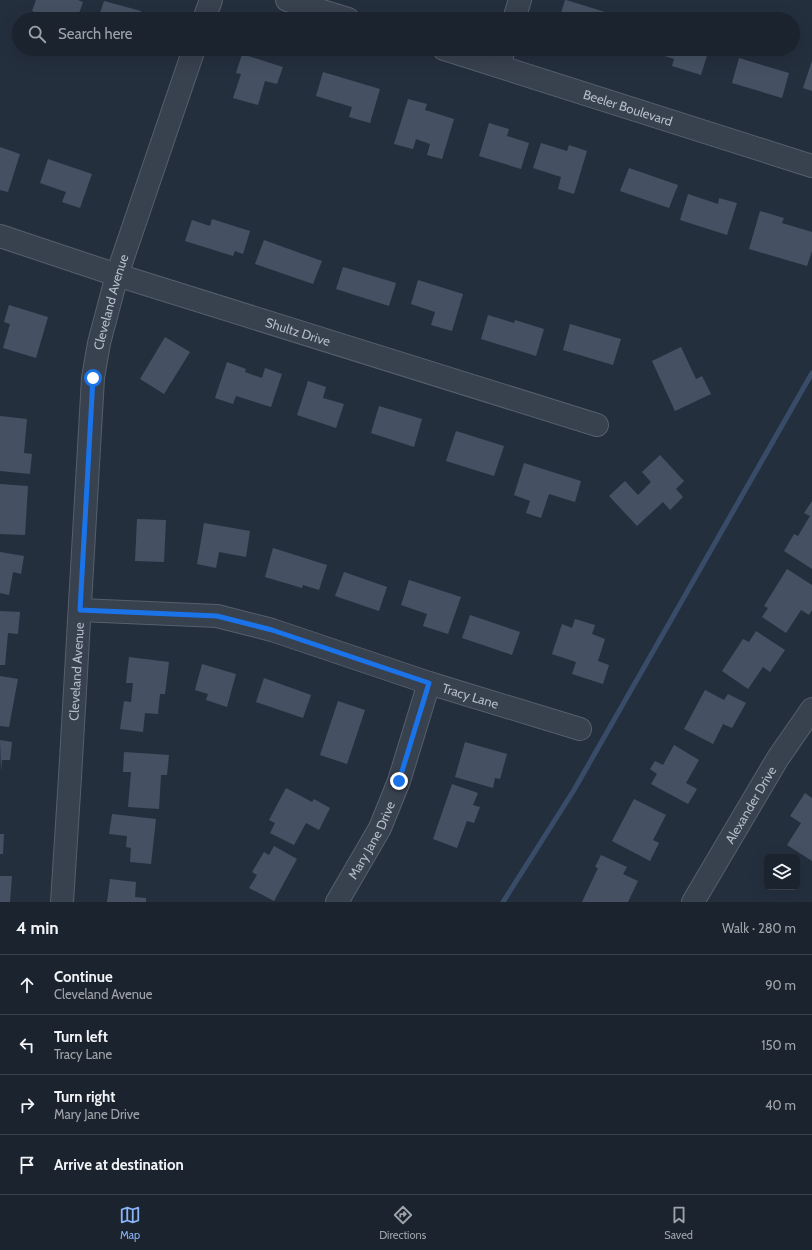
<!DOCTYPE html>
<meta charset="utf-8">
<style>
:root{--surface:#1b232e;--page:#242b36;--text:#f1f3f6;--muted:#a0a4aa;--line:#39404a;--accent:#8ab4f8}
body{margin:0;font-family:Cabin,sans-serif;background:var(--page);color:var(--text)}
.controls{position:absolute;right:12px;bottom:12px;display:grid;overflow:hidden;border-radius:6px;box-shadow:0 4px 16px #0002}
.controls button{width:36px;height:36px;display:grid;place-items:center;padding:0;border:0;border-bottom:1px solid var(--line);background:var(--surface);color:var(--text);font:20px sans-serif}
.stop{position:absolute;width:12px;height:12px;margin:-9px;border:3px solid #1a73e8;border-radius:50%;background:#fff}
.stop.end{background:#1a73e8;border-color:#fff;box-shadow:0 1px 4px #0008}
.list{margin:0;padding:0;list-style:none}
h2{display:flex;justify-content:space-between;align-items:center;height:52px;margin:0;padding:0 16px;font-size:17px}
h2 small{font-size:13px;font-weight:400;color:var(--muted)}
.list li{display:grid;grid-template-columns:26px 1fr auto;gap:12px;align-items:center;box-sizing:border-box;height:60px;padding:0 16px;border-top:1px solid var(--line)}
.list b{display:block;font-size:15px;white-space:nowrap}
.list p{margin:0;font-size:13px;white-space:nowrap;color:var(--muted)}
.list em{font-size:13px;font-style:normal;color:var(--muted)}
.icon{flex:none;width:22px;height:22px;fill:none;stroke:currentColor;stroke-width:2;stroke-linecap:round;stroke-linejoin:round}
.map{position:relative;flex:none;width:812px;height:902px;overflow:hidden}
.search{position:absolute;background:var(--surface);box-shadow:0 4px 16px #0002;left:12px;right:12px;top:12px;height:44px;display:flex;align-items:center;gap:10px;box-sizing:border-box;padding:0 14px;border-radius:22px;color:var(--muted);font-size:15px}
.sheet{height:292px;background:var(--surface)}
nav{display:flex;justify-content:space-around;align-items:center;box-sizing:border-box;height:56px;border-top:1px solid var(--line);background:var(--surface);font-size:11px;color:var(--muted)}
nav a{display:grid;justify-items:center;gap:2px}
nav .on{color:var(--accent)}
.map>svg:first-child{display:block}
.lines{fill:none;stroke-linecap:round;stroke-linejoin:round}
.stream{stroke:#394c67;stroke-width:5}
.building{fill:#455162}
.minor-casing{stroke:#565f6c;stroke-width:24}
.minor{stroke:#38414e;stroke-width:22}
.route{stroke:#1a73e8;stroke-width:5}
.labels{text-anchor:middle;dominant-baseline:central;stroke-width:3;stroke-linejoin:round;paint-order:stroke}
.street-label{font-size:13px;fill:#b4bcc9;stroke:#1d2633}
</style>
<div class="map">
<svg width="812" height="902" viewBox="0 0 812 902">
<rect width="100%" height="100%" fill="#242f3e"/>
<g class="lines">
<path class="stream" d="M503 902 574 790 812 373"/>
</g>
<path class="building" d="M36 0H78L83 2 77 19H56L32 11Z
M565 0H566L628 19H559Z
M104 1 141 11 139 19H98Z
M109 49H130L128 56 108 50Z
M660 49H709L701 75 672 66 674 59 658 54Z
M242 54 283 67 277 84 265 81 258 105 233 98 241 74 236 73Z
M739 58 789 73 782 98 732 83Z
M812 61V91L803 88Z
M323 72 380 89 370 123 349 117 352 107 316 96Z
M408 99 427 104 425 110 454 119 442 159 427 155 430 144 416 139 413 149 394 144Z
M489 123 509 129 507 136 529 143 521 169 479 156Z
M541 143 567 151 569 145 587 151 574 194 558 189 561 177 533 168Z
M0 147 20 154 8 192 0 190Z
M48 159 92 174 80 208 62 202 66 192 40 183Z
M629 168 678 185 669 208 620 191Z
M688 194 718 204 719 198 737 203 727 235 680 220Z
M760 211 784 218 782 223 812 232V251L807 266 749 249Z
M212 219 250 231 243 254 235 251 233 256 185 241 192 220 210 226Z
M264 240 322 261 313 284 255 264Z
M343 267 396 283 389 306 336 289Z
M418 280 463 294 452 331 431 325 435 312 411 304Z
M9 305 48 317 36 358 3 348 10 324 4 322Z
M488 315 514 323 515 320 544 329 536 356 481 339Z
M570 324 621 339 613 365 563 350Z
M165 337 190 352 164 394 140 379Z
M681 347 696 379 702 376 711 394 675 411 652 361Z
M227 362 246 369 245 372 262 378 265 368 282 374 271 407 236 396 233 404 215 398Z
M308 381 326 387 323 398 344 404 336 428 297 415Z
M379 406 422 419 414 447 371 433Z
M0 416 27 419 24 453 32 454 30 474 0 471Z
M456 431 504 446 494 476 446 461Z
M660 455 684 481 676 489 683 497 670 510 663 502 637 526 609 496 625 481 638 495 651 482 642 472Z
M524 463 581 481 575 502 549 494 541 518 526 513 530 501 514 495Z
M0 484 28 486 25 535 0 534Z
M812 501V569L784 551 794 534 798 536 810 516 804 513Z
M137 519 166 520 164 562 135 561Z
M204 523 250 531 246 557 219 552 216 568 197 564Z
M273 548 327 565 319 590 303 585 302 588 265 577Z
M0 552 24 556 21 574 13 572 9 595 0 593Z
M787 569 812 585V610L809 615 801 610 786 633 762 617 768 608 764 606Z
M344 572 387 587 379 611 335 596Z
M409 580 461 597 448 634 423 626 427 614 401 605Z
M0 611 20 612 18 634 8 633 5 665H0Z
M470 615 520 632 512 655 462 638Z
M575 619 595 625 592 634 605 639 598 661 609 665 603 684 572 674 576 662 552 654 562 624 572 628Z
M756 631 785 650 770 672 763 667 748 689 722 671 743 639 749 642Z
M129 657 169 662 165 694H160L158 714 145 713 143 732 120 729 124 701 131 702 133 683H126Z
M202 664 236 674 227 707 206 700 208 694 195 690Z
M0 676 18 679 9 727 0 726Z
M264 678 311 695 303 718 256 702Z
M705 690 724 700 728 694 746 703 732 728 723 724 713 744 684 729Z
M338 701 365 710 347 764 320 755Z
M0 740 12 742 10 760H2L1 771Z
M465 742 507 754 500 779 495 778 493 788 455 777Z
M674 745 699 760 686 783 697 789 688 804 651 784 657 774 650 769 655 761 663 765Z
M124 752 169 755 167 775H161L159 809 128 807 131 772H123Z
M452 784 478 793 473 805 480 807 474 823 467 821 457 848 433 839Z
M286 788 312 802 314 799 330 808 319 830 306 823 294 845 270 833 275 823 269 820Z
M805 793 812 798V861L787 845 801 823 790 816Z
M634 799 666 815 653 840 659 843 650 861 612 841Z
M112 814 156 819 151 864 130 862 131 848 126 847 127 836 109 834Z
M0 834H4L3 854H0Z
M274 846 297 859 274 901 249 888 257 875 252 872 264 852 269 855Z
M601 855 627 867 623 874 638 881 628 902H582L598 868 595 867Z
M0 876H12L10 902H0Z
M110 879 136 882 135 897 146 898V902H107Z"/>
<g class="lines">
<defs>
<g id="minor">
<path d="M287 0 348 19"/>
<path d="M204 19 211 0"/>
<path d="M514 19 520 0"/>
<path id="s1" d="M444 49 812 166"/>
<path d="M499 66 504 49"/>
<path id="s2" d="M0 236 117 275 597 425"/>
<path id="s3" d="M80 610 217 616 272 630 429 683 580 729"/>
<path id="s4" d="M62 902 70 777 93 378 99 343 117 275 194 49"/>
<path id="s5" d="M337 902 380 828 399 781 429 683"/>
<path id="s6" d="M693 902 778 758 812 709"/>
</g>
</defs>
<use href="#minor" class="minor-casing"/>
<use href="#minor" class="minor"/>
</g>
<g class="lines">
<path class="route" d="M93 378 80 610 217 616 272 630 429 683 399 781"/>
</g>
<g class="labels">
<g class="street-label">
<text stroke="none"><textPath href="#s1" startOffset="193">Beeler Boulevard</textPath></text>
<text stroke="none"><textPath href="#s4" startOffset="603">Cleveland Avenue</textPath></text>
<text stroke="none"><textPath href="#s2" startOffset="313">Shultz Drive</textPath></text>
<text stroke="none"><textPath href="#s4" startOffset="231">Cleveland Avenue</textPath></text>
<text stroke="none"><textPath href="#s3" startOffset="403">Tracy Lane</textPath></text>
<text stroke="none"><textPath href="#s6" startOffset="113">Alexander Drive</textPath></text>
<text stroke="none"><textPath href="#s5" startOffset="71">Mary Jane Drive</textPath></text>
</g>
</g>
</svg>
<div class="controls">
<button><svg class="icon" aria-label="layers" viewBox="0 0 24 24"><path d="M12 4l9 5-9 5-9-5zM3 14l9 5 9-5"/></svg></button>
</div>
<div class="stop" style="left:93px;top:378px"></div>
<div class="stop end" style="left:399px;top:781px"></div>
<div class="search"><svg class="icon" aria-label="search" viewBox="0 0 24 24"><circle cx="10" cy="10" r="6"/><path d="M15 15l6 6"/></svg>Search here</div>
</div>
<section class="sheet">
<h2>4 min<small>Walk · 280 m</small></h2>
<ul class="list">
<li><svg class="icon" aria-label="ahead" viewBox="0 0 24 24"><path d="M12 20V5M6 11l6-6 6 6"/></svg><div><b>Continue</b><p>Cleveland Avenue</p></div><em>90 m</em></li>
<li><svg class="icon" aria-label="left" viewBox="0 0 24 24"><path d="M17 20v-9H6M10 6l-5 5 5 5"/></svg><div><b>Turn left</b><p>Tracy Lane</p></div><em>150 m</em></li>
<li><svg class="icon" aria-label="right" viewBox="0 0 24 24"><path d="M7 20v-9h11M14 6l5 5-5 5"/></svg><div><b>Turn right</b><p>Mary Jane Drive</p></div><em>40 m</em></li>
<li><svg class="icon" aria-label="arrive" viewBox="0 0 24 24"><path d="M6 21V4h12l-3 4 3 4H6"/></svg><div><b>Arrive at destination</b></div></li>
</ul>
</section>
<nav>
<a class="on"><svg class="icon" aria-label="map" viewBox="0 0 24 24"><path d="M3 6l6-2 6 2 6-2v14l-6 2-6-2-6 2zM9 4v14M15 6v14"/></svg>Map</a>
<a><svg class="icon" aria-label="directions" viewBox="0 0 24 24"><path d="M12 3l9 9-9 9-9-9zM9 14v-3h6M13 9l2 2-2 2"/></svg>Directions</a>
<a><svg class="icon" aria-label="saved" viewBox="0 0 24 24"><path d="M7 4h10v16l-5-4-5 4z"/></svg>Saved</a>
</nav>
